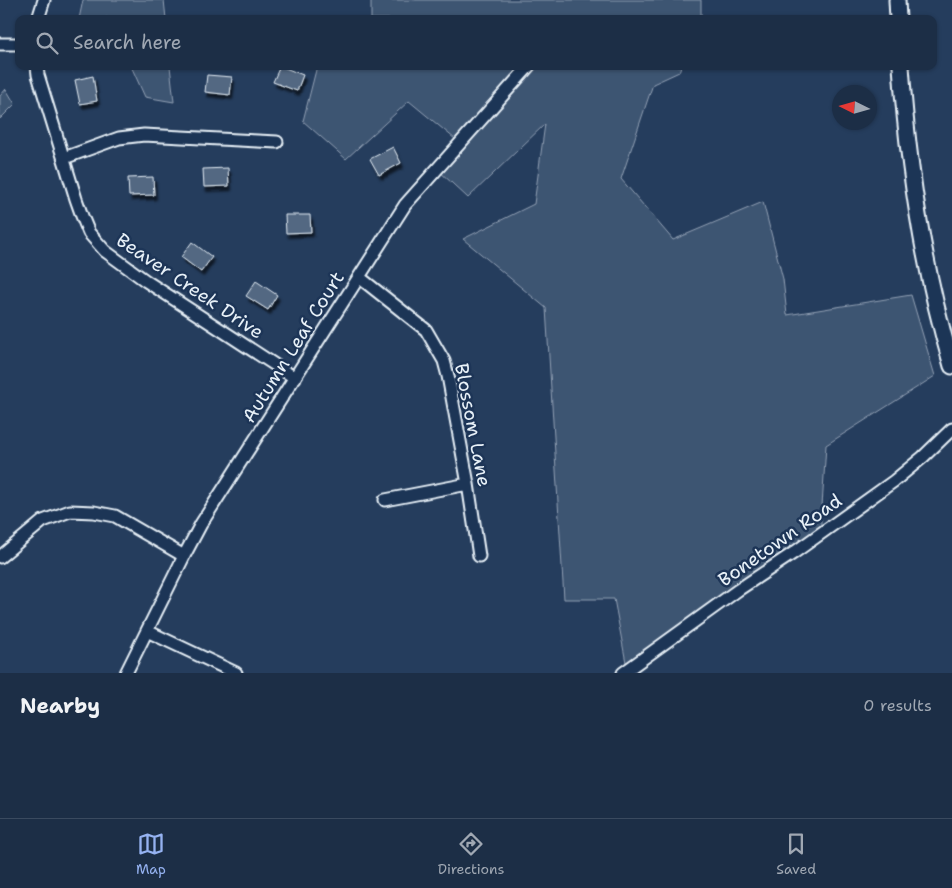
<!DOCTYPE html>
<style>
:root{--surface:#1c2e46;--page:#293a51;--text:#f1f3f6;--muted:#a0a8b3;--line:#3a4a5f;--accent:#95b2f1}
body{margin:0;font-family:"Shantell Sans",sans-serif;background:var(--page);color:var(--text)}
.compass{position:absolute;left:832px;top:85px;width:45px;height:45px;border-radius:50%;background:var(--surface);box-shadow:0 1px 4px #0004;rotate:275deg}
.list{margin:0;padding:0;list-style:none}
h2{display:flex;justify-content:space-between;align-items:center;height:65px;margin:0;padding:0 20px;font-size:21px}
h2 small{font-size:16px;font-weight:400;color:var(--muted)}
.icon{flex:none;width:28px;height:28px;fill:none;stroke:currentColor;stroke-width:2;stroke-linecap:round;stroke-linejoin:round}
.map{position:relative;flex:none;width:952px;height:673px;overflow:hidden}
.search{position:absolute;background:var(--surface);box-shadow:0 1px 4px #0004;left:15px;right:15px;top:15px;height:55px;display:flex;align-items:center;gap:12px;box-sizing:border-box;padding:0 18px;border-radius:10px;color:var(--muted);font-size:19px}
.sheet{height:145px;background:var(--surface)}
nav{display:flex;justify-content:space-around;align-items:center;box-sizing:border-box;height:70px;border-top:1px solid var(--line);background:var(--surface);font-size:14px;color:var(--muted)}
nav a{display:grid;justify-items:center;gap:2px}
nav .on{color:var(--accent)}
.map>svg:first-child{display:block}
.green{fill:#3e5472;stroke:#93a2b5}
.building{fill:#536782;stroke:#e8f1f8;filter:url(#shadow)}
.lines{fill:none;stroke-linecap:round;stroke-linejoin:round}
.street-casing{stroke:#e8f1f8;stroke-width:15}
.secondary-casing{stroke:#e8f1f8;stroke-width:19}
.street{stroke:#1d3557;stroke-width:11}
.secondary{stroke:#1d3557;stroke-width:15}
.labels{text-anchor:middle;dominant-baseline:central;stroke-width:5;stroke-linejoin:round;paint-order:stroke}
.street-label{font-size:19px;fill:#e8f1f8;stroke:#1d3557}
</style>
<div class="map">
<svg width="952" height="673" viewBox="0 0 952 673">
<defs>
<filter id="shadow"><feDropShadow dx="2.5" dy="4.5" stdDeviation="1" flood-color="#0009"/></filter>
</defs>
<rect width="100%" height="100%" fill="#253d5d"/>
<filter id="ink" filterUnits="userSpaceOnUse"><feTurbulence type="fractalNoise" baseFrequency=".02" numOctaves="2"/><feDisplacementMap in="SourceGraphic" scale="10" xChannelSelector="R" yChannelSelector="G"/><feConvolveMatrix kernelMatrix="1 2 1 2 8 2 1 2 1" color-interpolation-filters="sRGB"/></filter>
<g filter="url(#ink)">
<path class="green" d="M83 0H164L166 19H108L107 17 103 19H79Z
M371 0H701V19H371Z
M131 66H170L174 102 145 97Z
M317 66H681L679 72 653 84 621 179 673 240 763 202 783 279 787 315 911 295 935 376 826 445 820 537 628 673 614 599H564L546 308 463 239 534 204 545 124 468 198 438 170 461 144 409 101 346 159 303 121Z
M6 89 15 104 0 119V96Z"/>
<path class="building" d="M280 66 303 75 297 91 273 82Z
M207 75 232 77 230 95 205 92Z
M93 76 97 101 80 104 75 80Z
M393 147 401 163 379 175 370 159Z
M228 168 229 186 204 187 203 169Z
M153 177 154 195 129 196 128 178Z
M285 215H310L311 232 286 233Z
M192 242 212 257 201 272 181 257Z
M256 281 277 295 268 310 246 296Z"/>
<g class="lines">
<defs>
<path id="street" d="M38 19 44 0
M0 44H19
M37 66 38 75 76 199 82 216 89 233 105 251 146 281 295 378
M64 158 119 138 144 135 277 142
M359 277 426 330 444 361 448 376 468 484 479 556
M385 500 468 484
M0 557 43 521 70 511 94 512 115 516 184 556
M147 631 236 673
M126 673 184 556 201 524 405 205 529 66
M623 673 738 590 795 552 894 481 923 457 952 429"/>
<path id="secondary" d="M897 0 898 19
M901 66C908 169 923 267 952 366"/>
</defs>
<use href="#street" class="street-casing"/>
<use href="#secondary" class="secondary-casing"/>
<use href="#street" class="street"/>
<use href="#secondary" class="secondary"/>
</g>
</g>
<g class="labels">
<g class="street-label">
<text transform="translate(190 286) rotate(34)">Beaver Creek Drive</text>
<text transform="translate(293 347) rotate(-58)">Autumn Leaf Court</text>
<text transform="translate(473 425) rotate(79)">Blossom Lane</text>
<text transform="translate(780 540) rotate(-35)">Bonetown Road</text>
</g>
</g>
</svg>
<svg class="compass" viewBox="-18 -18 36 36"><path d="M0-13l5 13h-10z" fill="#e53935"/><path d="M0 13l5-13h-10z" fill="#a0a8b3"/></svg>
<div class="search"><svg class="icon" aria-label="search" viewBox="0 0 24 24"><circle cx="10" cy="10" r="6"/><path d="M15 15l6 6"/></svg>Search here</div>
</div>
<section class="sheet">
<h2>Nearby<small>0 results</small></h2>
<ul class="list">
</ul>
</section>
<nav>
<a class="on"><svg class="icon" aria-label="map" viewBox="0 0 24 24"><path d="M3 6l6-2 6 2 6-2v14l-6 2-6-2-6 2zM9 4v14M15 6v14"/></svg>Map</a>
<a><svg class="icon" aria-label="directions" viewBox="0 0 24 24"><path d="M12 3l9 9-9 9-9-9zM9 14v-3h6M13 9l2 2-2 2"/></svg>Directions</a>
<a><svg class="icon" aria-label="saved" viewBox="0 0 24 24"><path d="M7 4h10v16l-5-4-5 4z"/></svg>Saved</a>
</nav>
